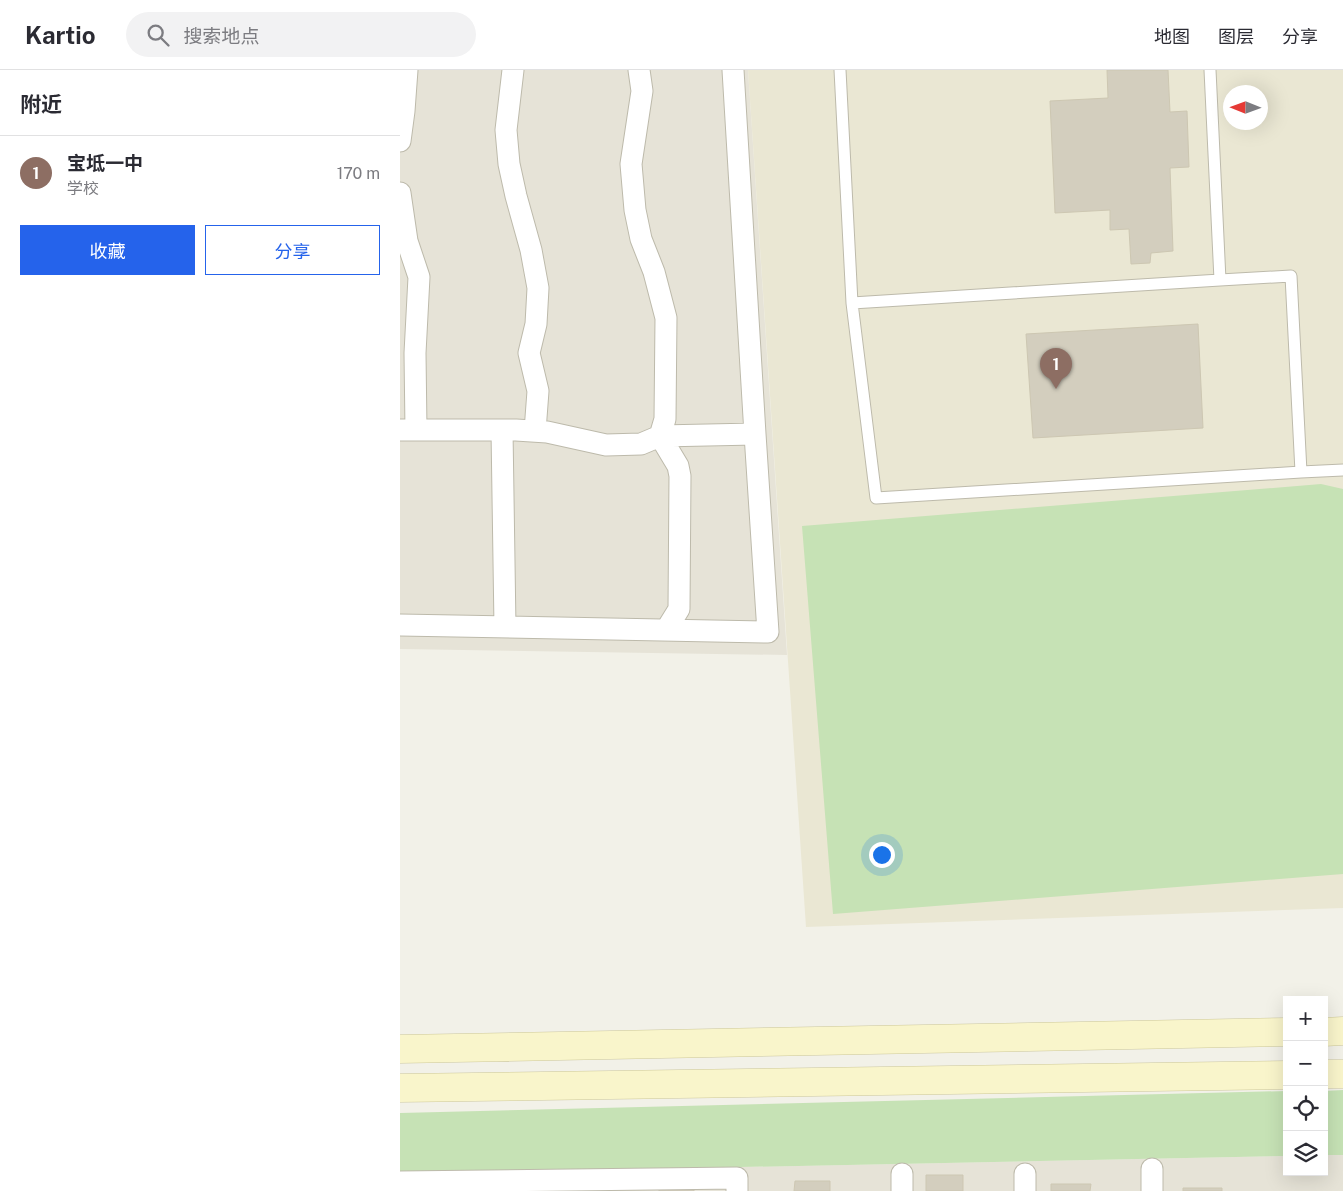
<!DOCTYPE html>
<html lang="zh">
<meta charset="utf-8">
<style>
:root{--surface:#fff;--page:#f2f2f3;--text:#2b2b33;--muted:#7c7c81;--line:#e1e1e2;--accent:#2563eb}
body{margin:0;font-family:"Public Sans","Noto Sans SC",sans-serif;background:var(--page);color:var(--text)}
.controls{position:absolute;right:15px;bottom:15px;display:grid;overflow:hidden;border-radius:0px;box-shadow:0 5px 20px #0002}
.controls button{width:45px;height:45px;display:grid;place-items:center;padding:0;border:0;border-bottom:1px solid var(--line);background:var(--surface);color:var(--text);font:25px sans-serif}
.compass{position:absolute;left:823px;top:15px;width:45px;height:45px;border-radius:50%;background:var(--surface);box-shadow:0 5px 20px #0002;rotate:271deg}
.you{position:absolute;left:481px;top:784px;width:18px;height:18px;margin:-12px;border:4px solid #fff;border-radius:50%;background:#1a73e8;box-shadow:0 0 0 8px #1a73e833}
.badge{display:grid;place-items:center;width:32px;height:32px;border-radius:50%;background:var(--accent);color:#fff;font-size:16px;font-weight:700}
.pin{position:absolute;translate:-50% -41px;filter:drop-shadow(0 1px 2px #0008)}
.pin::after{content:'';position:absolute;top:26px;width:18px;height:15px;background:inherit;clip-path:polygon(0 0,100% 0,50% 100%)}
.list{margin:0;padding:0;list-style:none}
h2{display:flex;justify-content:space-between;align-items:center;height:65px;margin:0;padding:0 20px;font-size:21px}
h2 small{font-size:16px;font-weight:400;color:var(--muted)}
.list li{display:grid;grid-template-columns:32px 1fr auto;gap:15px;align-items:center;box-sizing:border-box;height:75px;padding:0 20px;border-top:1px solid var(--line)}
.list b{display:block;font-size:19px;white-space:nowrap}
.list p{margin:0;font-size:16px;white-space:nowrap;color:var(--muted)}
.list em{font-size:16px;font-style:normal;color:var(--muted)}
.actions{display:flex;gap:10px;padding:15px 20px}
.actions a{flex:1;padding:11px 0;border:1px solid var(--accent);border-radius:0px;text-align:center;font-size:18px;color:var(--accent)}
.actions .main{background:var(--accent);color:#fff}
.icon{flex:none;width:28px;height:28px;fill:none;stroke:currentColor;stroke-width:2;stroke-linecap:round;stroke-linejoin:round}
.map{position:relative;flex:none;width:943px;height:1121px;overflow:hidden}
header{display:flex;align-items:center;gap:30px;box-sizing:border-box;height:70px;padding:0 25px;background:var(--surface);border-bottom:1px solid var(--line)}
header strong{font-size:24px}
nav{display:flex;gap:28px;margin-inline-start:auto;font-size:18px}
.search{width:350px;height:45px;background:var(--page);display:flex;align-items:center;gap:12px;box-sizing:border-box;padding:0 18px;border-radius:28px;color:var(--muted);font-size:19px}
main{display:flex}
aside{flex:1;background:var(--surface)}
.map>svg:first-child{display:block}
.residential{fill:#e6e3d7}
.education{fill:#eae7d3;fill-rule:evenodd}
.green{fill:#c6e2b5}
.building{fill:#d3cebe;stroke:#cdc7b2}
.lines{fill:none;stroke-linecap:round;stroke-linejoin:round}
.lane-casing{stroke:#bdbaab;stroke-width:13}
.street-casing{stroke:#bdbaab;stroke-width:23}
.secondary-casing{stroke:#cdc89c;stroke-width:29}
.lane{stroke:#fff;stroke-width:11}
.street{stroke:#fff;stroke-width:21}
.secondary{stroke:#f9f5cb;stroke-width:28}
</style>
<header>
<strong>Kartio</strong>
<div class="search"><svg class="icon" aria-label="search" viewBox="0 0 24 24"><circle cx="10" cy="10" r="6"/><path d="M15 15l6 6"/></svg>搜索地点</div>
<nav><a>地图</a><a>图层</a><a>分享</a></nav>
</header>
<main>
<aside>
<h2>附近<small></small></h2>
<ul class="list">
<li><span class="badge" style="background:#8d6e63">1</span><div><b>宝坻一中</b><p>学校</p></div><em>170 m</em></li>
</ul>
<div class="actions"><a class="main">收藏</a><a>分享</a></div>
</aside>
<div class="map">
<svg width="943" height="1121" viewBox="0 0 943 1121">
<rect width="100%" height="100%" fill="#f2f1e8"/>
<path class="residential" d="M0 0H348L387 585 0 579Z
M924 1085H943V1121H0V1104L887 1086V1102H924Z"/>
<path class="education" d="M348 0H943V838L406 857ZM831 22H861V52H831Z"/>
<path class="green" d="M921 414 943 419V804L433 844 402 456Z
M943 1020V1085H924V1021Z
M887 1021V1086L0 1104V1043Z"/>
<path class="building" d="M707 0H768L770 42 787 41 789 97 770 98 773 181 751 183 750 193 731 194 729 159 710 160V140L655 143 650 31 708 28Z
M798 254 803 358 633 368 626 264Z
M526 1105H563V1121H526Z
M395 1111H430V1121H394Z
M651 1114H691L690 1121H651Z
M259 1115H294V1121H259Z
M783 1118H822V1121H783Z"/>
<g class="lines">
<defs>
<path id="lane" d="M440 0 452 233 476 428 901 402
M810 0 820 210 891 206 901 402 943 400
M452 233 820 210"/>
<path id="street" d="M113 0 106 60 109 94 116 126 131 180 138 218 136 254 129 283 138 321 135 361
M0 71 4 41 7 0
M0 123 7 171 19 207 15 283 16 360
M0 360H116L147 362 206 375 241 374 260 366 265 349 266 248 254 202 241 169 235 140 231 94 242 21 239 0
M102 360 105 557
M0 555 368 562 355 364
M266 560 279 539 280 406 278 396 260 366 355 364 333 0
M502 1104V1121
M625 1104V1121
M0 1112 337 1108V1121
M752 1121V1099"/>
<path id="secondary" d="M924 962 943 961
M0 979 887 962
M924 1004H943
M0 1018 887 1005"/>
</defs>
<use href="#lane" class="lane-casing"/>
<use href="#street" class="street-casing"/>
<use href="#secondary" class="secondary-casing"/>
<use href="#lane" class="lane"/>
<use href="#street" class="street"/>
<use href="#secondary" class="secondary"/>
</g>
</svg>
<div class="controls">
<button>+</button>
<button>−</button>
<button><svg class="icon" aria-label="locate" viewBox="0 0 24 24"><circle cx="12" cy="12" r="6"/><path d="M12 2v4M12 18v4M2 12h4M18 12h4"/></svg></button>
<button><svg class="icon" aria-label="layers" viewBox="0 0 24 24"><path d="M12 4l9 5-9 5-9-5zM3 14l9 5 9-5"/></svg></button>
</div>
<svg class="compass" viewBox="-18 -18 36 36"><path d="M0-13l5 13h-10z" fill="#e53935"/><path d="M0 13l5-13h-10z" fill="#7c7c81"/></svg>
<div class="you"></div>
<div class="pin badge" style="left:656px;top:319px;background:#8d6e63">1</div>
</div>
</main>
